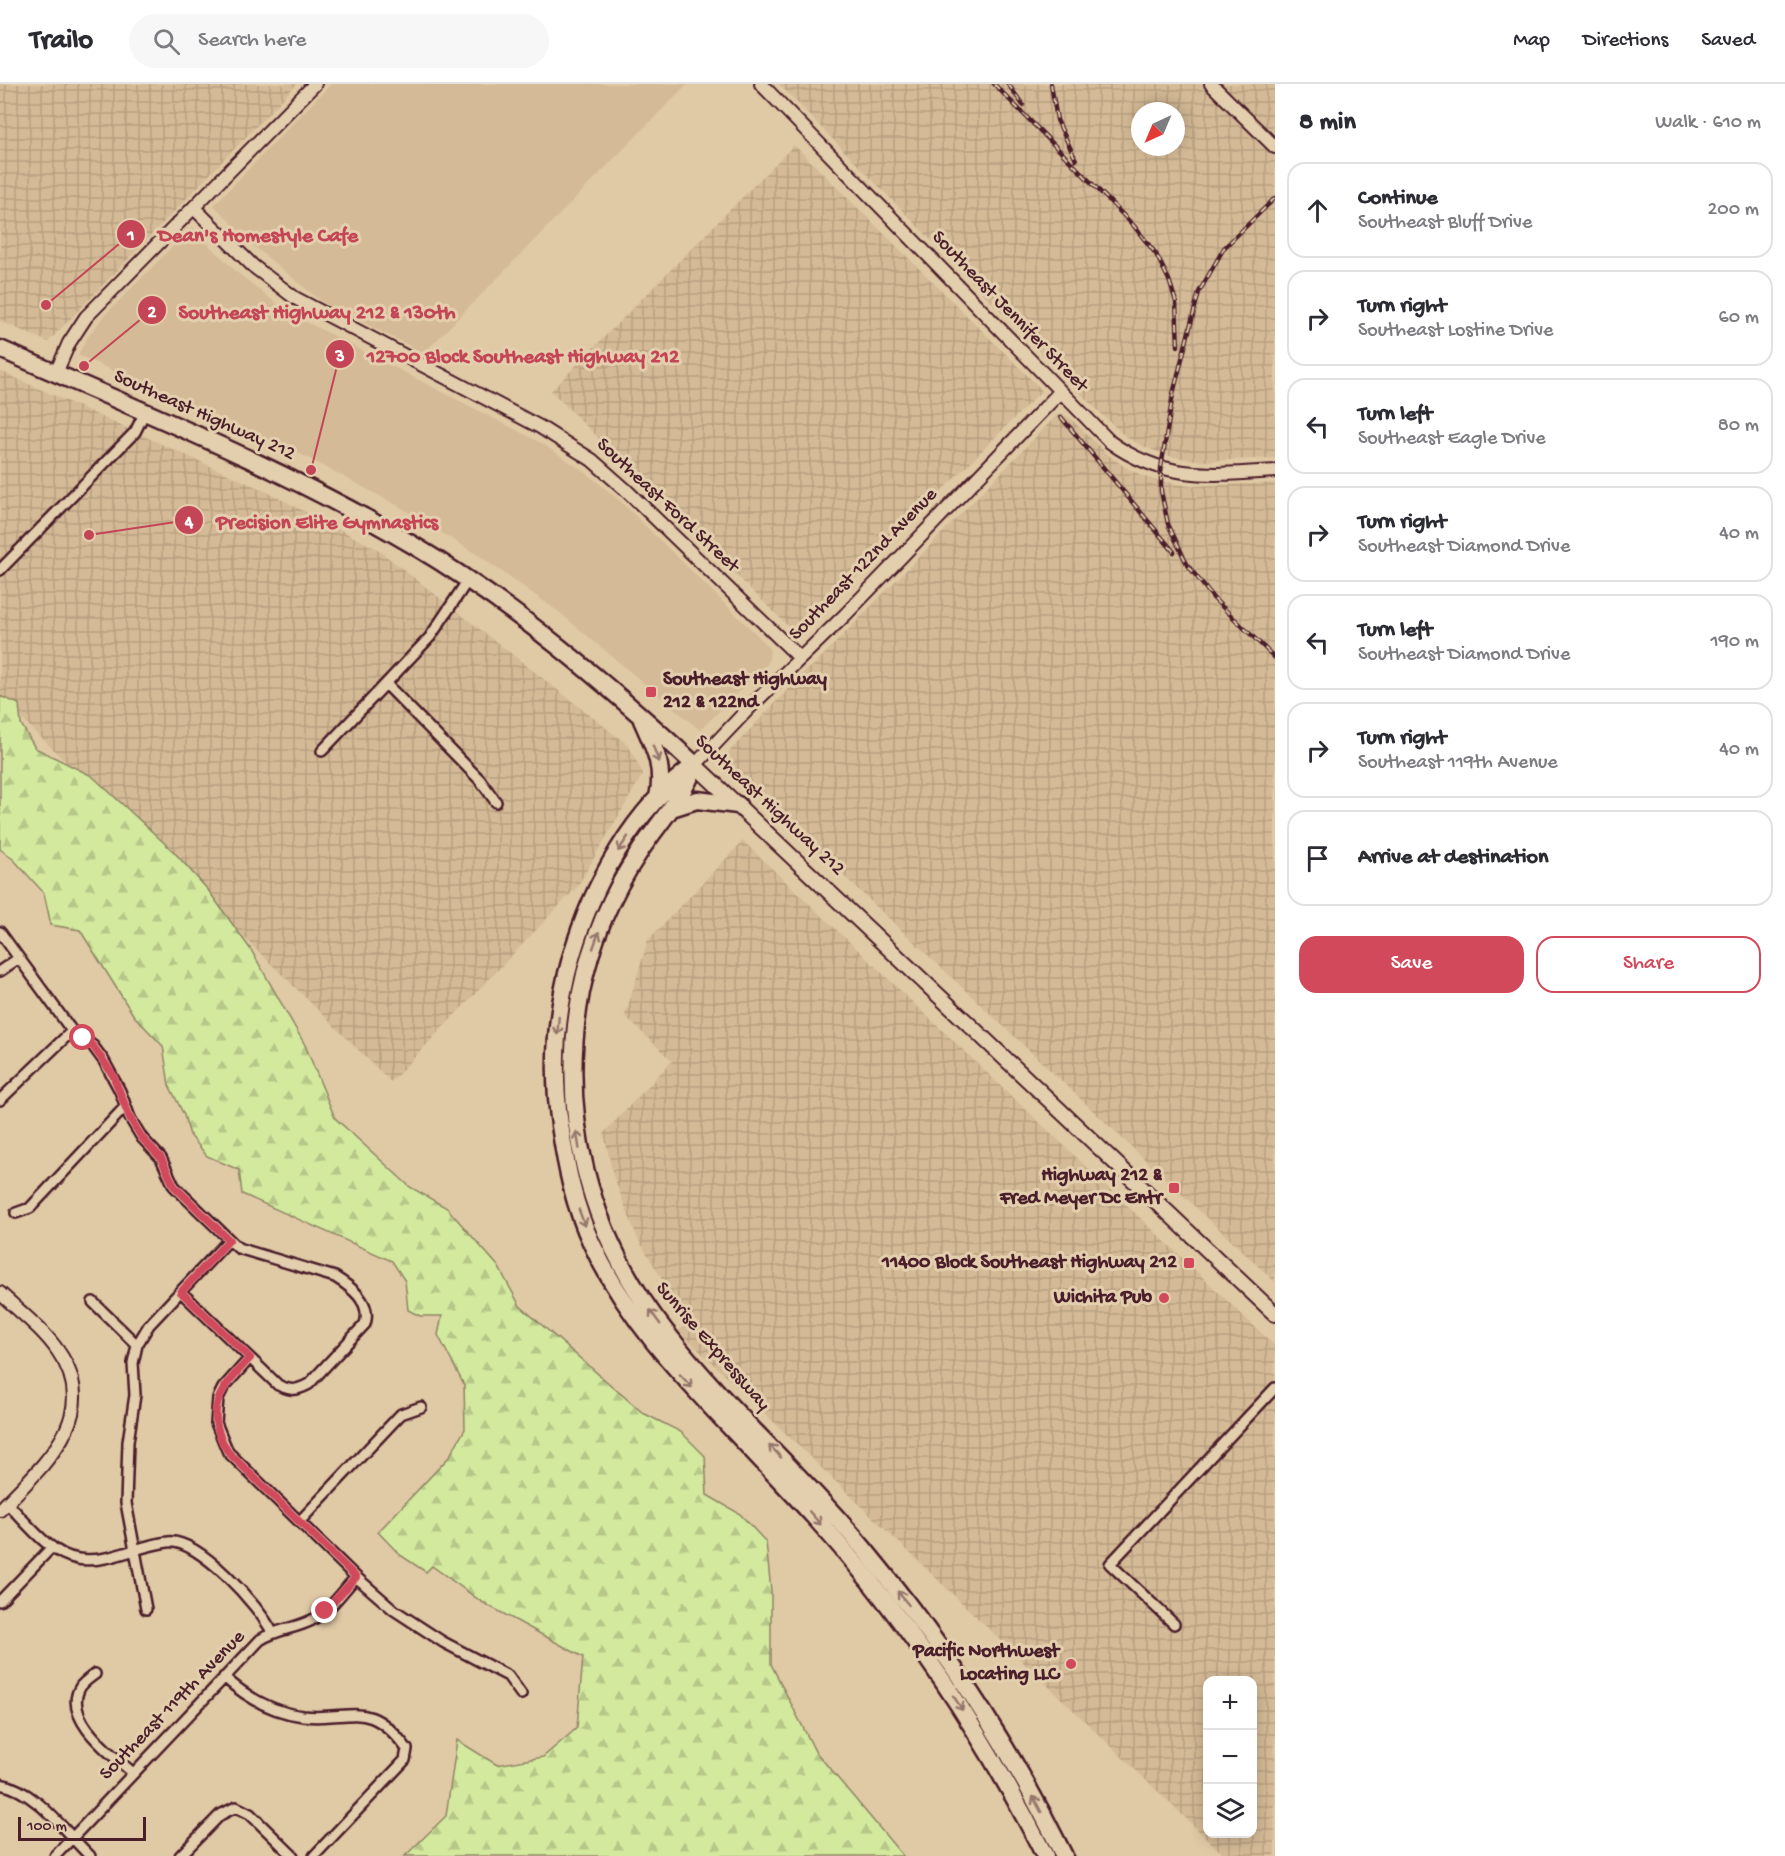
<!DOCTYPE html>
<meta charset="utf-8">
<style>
:root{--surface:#fff;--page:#f7f7f7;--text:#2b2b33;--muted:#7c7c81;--line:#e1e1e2;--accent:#d1495b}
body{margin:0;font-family:"Gochi Hand",sans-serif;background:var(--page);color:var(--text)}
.controls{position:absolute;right:18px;bottom:18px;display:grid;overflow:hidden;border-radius:12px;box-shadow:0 3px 15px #0003}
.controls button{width:54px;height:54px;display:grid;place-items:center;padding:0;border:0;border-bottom:2px solid var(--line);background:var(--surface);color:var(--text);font:30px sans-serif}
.compass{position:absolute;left:1131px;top:18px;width:54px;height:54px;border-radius:50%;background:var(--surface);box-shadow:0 3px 15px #0003;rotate:224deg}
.scale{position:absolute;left:18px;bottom:15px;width:128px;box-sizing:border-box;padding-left:6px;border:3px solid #4a1f2b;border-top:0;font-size:16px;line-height:21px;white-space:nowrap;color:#4a1f2b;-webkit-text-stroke:4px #e3cead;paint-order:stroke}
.stop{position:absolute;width:18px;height:18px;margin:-14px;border:4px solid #d1495b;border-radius:50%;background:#fff}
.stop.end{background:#d1495b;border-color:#fff;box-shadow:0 2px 6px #0008}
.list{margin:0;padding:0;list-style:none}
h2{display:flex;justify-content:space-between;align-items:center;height:78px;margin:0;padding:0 24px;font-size:26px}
h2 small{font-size:20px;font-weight:400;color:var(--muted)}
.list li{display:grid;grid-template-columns:39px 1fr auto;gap:18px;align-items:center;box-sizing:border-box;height:96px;margin:0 12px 12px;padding:0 12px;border:2px solid var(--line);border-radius:18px}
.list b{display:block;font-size:22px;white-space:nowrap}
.list p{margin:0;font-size:20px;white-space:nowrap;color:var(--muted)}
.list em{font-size:20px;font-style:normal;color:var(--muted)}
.actions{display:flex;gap:12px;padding:18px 24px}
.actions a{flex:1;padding:14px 0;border:2px solid var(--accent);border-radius:18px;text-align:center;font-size:21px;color:var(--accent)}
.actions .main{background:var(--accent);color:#fff}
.icon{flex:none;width:33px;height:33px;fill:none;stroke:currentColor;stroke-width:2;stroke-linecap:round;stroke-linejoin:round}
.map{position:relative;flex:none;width:1275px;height:1772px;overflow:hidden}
header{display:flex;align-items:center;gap:36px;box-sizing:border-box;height:84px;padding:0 30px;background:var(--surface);border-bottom:2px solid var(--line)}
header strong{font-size:28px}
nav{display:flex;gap:33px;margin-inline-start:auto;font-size:21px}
.search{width:420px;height:54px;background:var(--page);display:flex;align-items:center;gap:15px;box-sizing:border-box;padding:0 21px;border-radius:33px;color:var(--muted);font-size:22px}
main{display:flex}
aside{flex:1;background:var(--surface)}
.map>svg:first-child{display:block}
.built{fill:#d4ba96}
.industrial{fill:url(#industrial-grid);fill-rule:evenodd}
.forest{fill:url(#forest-firs);stroke:#8e8464;stroke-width:1.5}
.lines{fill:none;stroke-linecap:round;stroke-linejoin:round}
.street-casing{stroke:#4a1f2b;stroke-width:14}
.secondary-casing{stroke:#4a1f2b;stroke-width:16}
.primary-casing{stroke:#4a1f2b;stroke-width:18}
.highway-casing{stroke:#4a1f2b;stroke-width:21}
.street{stroke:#e3cead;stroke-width:9}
.secondary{stroke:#e3cead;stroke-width:12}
.primary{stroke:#e3cead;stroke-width:14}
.highway{stroke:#e3cead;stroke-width:16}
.rail-casing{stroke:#4a1f2b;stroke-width:4.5}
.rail{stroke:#e3cead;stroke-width:2;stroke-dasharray:7;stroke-linecap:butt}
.oneway{stroke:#96766c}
.route{stroke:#d1495b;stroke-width:8}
.poi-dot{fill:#d1495b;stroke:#e3cead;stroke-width:2}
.labels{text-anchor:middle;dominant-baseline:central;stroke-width:6;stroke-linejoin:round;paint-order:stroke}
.street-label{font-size:20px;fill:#4a1f2b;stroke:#e3cead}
.poi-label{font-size:20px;font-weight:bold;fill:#4a1f2b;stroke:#e3cead;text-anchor:end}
.leader{fill:none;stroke:#c44556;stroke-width:2}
.callout-dot{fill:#c44556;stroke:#e3cead;stroke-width:2}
.mark-label{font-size:18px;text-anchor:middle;font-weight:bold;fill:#fff}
.callout-label{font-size:21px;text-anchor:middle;font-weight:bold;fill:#c44556;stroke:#e3cead;stroke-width:6;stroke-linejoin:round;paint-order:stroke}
</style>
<header>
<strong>Trailo</strong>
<div class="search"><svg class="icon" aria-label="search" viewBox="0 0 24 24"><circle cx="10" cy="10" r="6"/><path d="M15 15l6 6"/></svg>Search here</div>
<nav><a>Map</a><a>Directions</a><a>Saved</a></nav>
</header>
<main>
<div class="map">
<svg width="1275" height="1772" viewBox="0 0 1275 1772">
<defs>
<pattern id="industrial-grid" width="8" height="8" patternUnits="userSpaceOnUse" patternTransform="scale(1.5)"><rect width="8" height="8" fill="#d4ba96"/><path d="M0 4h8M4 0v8" fill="none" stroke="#b89f81"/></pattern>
<pattern id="forest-firs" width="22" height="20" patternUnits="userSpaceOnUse" patternTransform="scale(1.5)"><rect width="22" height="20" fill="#d2e99e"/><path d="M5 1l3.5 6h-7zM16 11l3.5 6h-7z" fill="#b6c788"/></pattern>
</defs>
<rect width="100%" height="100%" fill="#e0c9a5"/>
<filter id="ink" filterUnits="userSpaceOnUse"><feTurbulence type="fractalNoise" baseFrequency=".0167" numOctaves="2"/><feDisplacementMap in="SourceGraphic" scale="12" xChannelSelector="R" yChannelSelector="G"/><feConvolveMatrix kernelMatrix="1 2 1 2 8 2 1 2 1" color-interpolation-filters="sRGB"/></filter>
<g filter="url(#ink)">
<path class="built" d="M331 0H687L424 269 322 218 255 163 214 121Z
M191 144 240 191 289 229 541 359 585 388 620 417 766 560 770 567 768 579 700 646 559 528 481 473 397 421 293 366 78 271 87 254 103 233Z"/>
<path class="industrial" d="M0 0H297L48 258 0 237Z
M779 0H1275V374L1204 377 1173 373 1147 364 1126 353 1089 318ZM1140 27H1176V63H1140Z
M794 61 1042 306 798 552 551 307Z
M0 287 263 406 377 465 628 661 643 690 577 803 391 998 0 613Z
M1062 330 1070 334 1107 370 1128 385 1150 395 1189 402 1275 399V1198L724 679 727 670 807 585 813 582 1057 331Z
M743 757 1275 1262V1772H1225L679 1247 690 1234 672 1212 637 1153 613 1091 604 1049 672 977 625 932 648 856ZM1208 1596H1252V1750H1208Z"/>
<path class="forest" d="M0 612 19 620 21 640 35 664 92 692 174 768 208 806 251 866 305 961 335 1034 410 1103 447 1124 498 1182 520 1222 643 1329 681 1348 705 1372 707 1411 740 1430 766 1458 771 1507V1580L815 1667 903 1772H405L446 1732 457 1656 497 1681 543 1673 577 1644 583 1573 482 1518 432 1482 426 1488 400 1471 378 1448 449 1373 465 1345 464 1301 438 1251 442 1232H420L408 1226 405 1197 392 1177 242 1110 239 1086 207 1072 190 1051 184 1031 169 1001 163 962 134 932 80 846 51 841 44 809 14 776 0 765Z"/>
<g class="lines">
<defs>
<path id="street" d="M0 486 135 348 145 328
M386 600 480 696 496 718
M322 667 430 553 468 496
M0 848 72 947 93 962 104 977 120 1007 130 1034 142 1054 161 1074 174 1102 184 1112 238 1164 335 1193C351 1203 372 1218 365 1240L309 1300C296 1307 291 1307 278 1301L181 1208
M0 887 19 874
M0 1016 72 947
M16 1129 30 1124 125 1023
M93 1218 137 1261
M250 1274 223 1304 218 1314 216 1339 228 1368 356 1493 394 1526 443 1558 508 1592 521 1610
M7 1419C26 1438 50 1471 78 1475 107 1480 139 1461 168 1458 198 1454 259 1522 272 1548
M300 1437 401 1330 421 1323
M0 1517 52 1463
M146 1525 126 1419 128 1358 135 1311 133 1279 137 1261 149 1241 229 1156
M1174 1540 1110 1480 1275 1304
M95 1590C91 1593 84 1598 81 1602 60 1634 114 1672 133 1689
M224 1593C246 1613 272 1628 303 1632 352 1637 368 1613 407 1665L405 1676 314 1772
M0 1700C36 1706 65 1748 90 1772
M55 1772 260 1556C276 1545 295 1545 312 1536 330 1527 343 1507 356 1493
M180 1772 220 1731 236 1723 250 1730 293 1772"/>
<path id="secondary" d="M761 0 1110 358C1164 397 1212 391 1275 387
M1211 0 1275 63
M194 124 253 182 295 214 540 343 592 376 626 406 800 574
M56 289 69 259 86 233 315 0
M695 681 750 623 845 531 1060 308
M0 1209C19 1227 43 1245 58 1267 104 1332 41 1383 0 1426"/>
<path id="primary" d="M695 681 1275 1230"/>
<path id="highway" d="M0 265C139 326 282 383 413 461 516 522 607 600 695 681
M642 636C654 663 665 683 658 713
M695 681C633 725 592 801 571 874 556 928 552 986 560 1041 566 1082 574 1122 592 1160 625 1232 678 1288 732 1345 779 1395 828 1445 871 1499 939 1584 996 1675 1045 1772
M695 681C683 714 659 738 640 767 612 809 591 858 581 908 558 1030 588 1149 665 1247 725 1324 801 1389 864 1465 942 1559 1010 1662 1064 1772
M672 724 697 716 738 721"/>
</defs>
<use href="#street" class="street-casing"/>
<use href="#secondary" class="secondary-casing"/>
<use href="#primary" class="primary-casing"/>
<use href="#highway" class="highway-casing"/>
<use href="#street" class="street"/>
<use href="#secondary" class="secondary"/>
<use href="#primary" class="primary"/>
<use href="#highway" class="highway"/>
<defs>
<path id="rail" d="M994 0 1134 142 1156 170 1169 196 1176 218 1178 262
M1008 0 1023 21
M1051 0 1057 36 1076 76
M1275 114 1224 164 1199 208 1173 310 1161 384V407L1168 440 1187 480 1213 514 1275 574
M1061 333 1174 468"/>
</defs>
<use href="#rail" class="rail-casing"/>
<use href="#rail" class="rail"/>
</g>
<defs><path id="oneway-shaft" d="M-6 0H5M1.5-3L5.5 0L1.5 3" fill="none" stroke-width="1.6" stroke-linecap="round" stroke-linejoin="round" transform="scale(1.5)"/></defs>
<g class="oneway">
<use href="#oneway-shaft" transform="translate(656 670) rotate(69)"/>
<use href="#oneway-shaft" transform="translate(623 760) rotate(124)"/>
<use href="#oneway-shaft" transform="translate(596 856) rotate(-71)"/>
<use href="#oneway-shaft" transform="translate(558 942) rotate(95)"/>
<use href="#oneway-shaft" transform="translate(578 1056) rotate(-99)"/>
<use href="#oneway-shaft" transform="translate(582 1134) rotate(69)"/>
<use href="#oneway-shaft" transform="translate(655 1233) rotate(-126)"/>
<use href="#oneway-shaft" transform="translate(686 1297) rotate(47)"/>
<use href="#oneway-shaft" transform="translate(775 1367) rotate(-133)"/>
<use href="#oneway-shaft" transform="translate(815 1434) rotate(49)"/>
<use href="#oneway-shaft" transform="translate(903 1514) rotate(-129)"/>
<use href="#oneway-shaft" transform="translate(958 1619) rotate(56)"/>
<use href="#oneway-shaft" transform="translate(1037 1720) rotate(-118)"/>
</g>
</g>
<g class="lines" filter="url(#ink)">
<path class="route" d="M83 954 93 962 113 991 130 1034 142 1054 161 1074 174 1102 229 1156 181 1208 250 1274C220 1305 202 1326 228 1368L356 1493 325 1527"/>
</g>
<g class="poi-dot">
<rect x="645" y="602" width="12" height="12" rx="3"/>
<rect x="1168" y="1098" width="12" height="12" rx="3"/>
<rect x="1183" y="1173" width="12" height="12" rx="3"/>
<circle cx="1164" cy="1214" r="6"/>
<circle cx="1071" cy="1580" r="6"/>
</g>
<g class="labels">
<g class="street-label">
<text transform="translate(1009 228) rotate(46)">Southeast Jennifer Street</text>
<text transform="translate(204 332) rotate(24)">Southeast Highway 212</text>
<text transform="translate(667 422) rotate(43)">Southeast Ford Street</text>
<text transform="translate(864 481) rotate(-46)">Southeast 122nd Avenue</text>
<text transform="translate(769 722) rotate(43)">Southeast Highway 212</text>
<text transform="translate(712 1263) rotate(49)">Sunrise Expressway</text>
<text transform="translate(173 1622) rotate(-46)">Southeast 119th Avenue</text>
</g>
<g class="poi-label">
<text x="663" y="596" text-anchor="start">Southeast Highway<tspan x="663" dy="23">212 &amp; 122nd</tspan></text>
<text x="1162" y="1092">Highway 212 &amp;<tspan x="1162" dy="23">Fred Meyer Dc Entr</tspan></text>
<text x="1177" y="1179">11400 Block Southeast Highway 212</text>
<text x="1152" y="1214">Wichita Pub</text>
<text x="1059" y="1568">Pacific Northwest<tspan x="1059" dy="23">Locating LLC</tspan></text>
</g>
</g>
<path class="leader" d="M46 221L131 150M84 282L152 226M311 386L340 270M89 451L189 436"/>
<g class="callout-dot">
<circle cx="46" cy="221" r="6"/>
<circle cx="84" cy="282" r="6"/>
<circle cx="311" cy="386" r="6"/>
<circle cx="89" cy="451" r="6"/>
<circle cx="131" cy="150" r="15"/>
<circle cx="152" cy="226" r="15"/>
<circle cx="340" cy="270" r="15"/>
<circle cx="189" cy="436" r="15"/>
</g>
<g class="mark-label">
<text x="131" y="156">1</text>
<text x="152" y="233">2</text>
<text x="340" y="277">3</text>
<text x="189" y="443">4</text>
</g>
<g class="callout-label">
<text x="258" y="157">Dean's Homestyle Cafe</text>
<text x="317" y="234">Southeast Highway 212 &amp; 130th</text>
<text x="523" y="278">12700 Block Southeast Highway 212</text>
<text x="327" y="444">Precision Elite Gymnastics</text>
</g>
</svg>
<div class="controls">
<button>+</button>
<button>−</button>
<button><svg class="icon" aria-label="layers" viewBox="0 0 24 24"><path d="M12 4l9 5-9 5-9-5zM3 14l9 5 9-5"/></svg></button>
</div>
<svg class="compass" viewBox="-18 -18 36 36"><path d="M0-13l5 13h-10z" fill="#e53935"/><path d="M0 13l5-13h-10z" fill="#7c7c81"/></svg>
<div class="scale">100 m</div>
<div class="stop" style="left:83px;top:954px"></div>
<div class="stop end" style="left:325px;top:1527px"></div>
</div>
<aside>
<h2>8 min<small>Walk · 610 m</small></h2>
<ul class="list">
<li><svg class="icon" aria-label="ahead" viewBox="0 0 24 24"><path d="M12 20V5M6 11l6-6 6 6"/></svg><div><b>Continue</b><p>Southeast Bluff Drive</p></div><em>200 m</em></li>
<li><svg class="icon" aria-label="right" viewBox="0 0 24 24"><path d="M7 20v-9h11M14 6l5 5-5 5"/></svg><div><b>Turn right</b><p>Southeast Lostine Drive</p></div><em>60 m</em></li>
<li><svg class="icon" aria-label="left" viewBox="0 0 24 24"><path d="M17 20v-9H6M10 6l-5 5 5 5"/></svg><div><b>Turn left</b><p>Southeast Eagle Drive</p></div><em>80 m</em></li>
<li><svg class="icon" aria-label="right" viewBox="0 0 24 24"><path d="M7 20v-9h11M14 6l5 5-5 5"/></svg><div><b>Turn right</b><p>Southeast Diamond Drive</p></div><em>40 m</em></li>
<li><svg class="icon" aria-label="left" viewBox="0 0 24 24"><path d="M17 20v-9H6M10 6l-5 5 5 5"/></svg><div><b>Turn left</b><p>Southeast Diamond Drive</p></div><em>190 m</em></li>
<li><svg class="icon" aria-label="right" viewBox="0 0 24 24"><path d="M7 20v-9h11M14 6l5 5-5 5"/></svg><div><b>Turn right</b><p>Southeast 119th Avenue</p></div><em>40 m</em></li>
<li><svg class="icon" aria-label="arrive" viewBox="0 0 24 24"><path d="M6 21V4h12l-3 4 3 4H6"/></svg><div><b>Arrive at destination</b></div></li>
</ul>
<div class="actions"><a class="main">Save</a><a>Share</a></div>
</aside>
</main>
